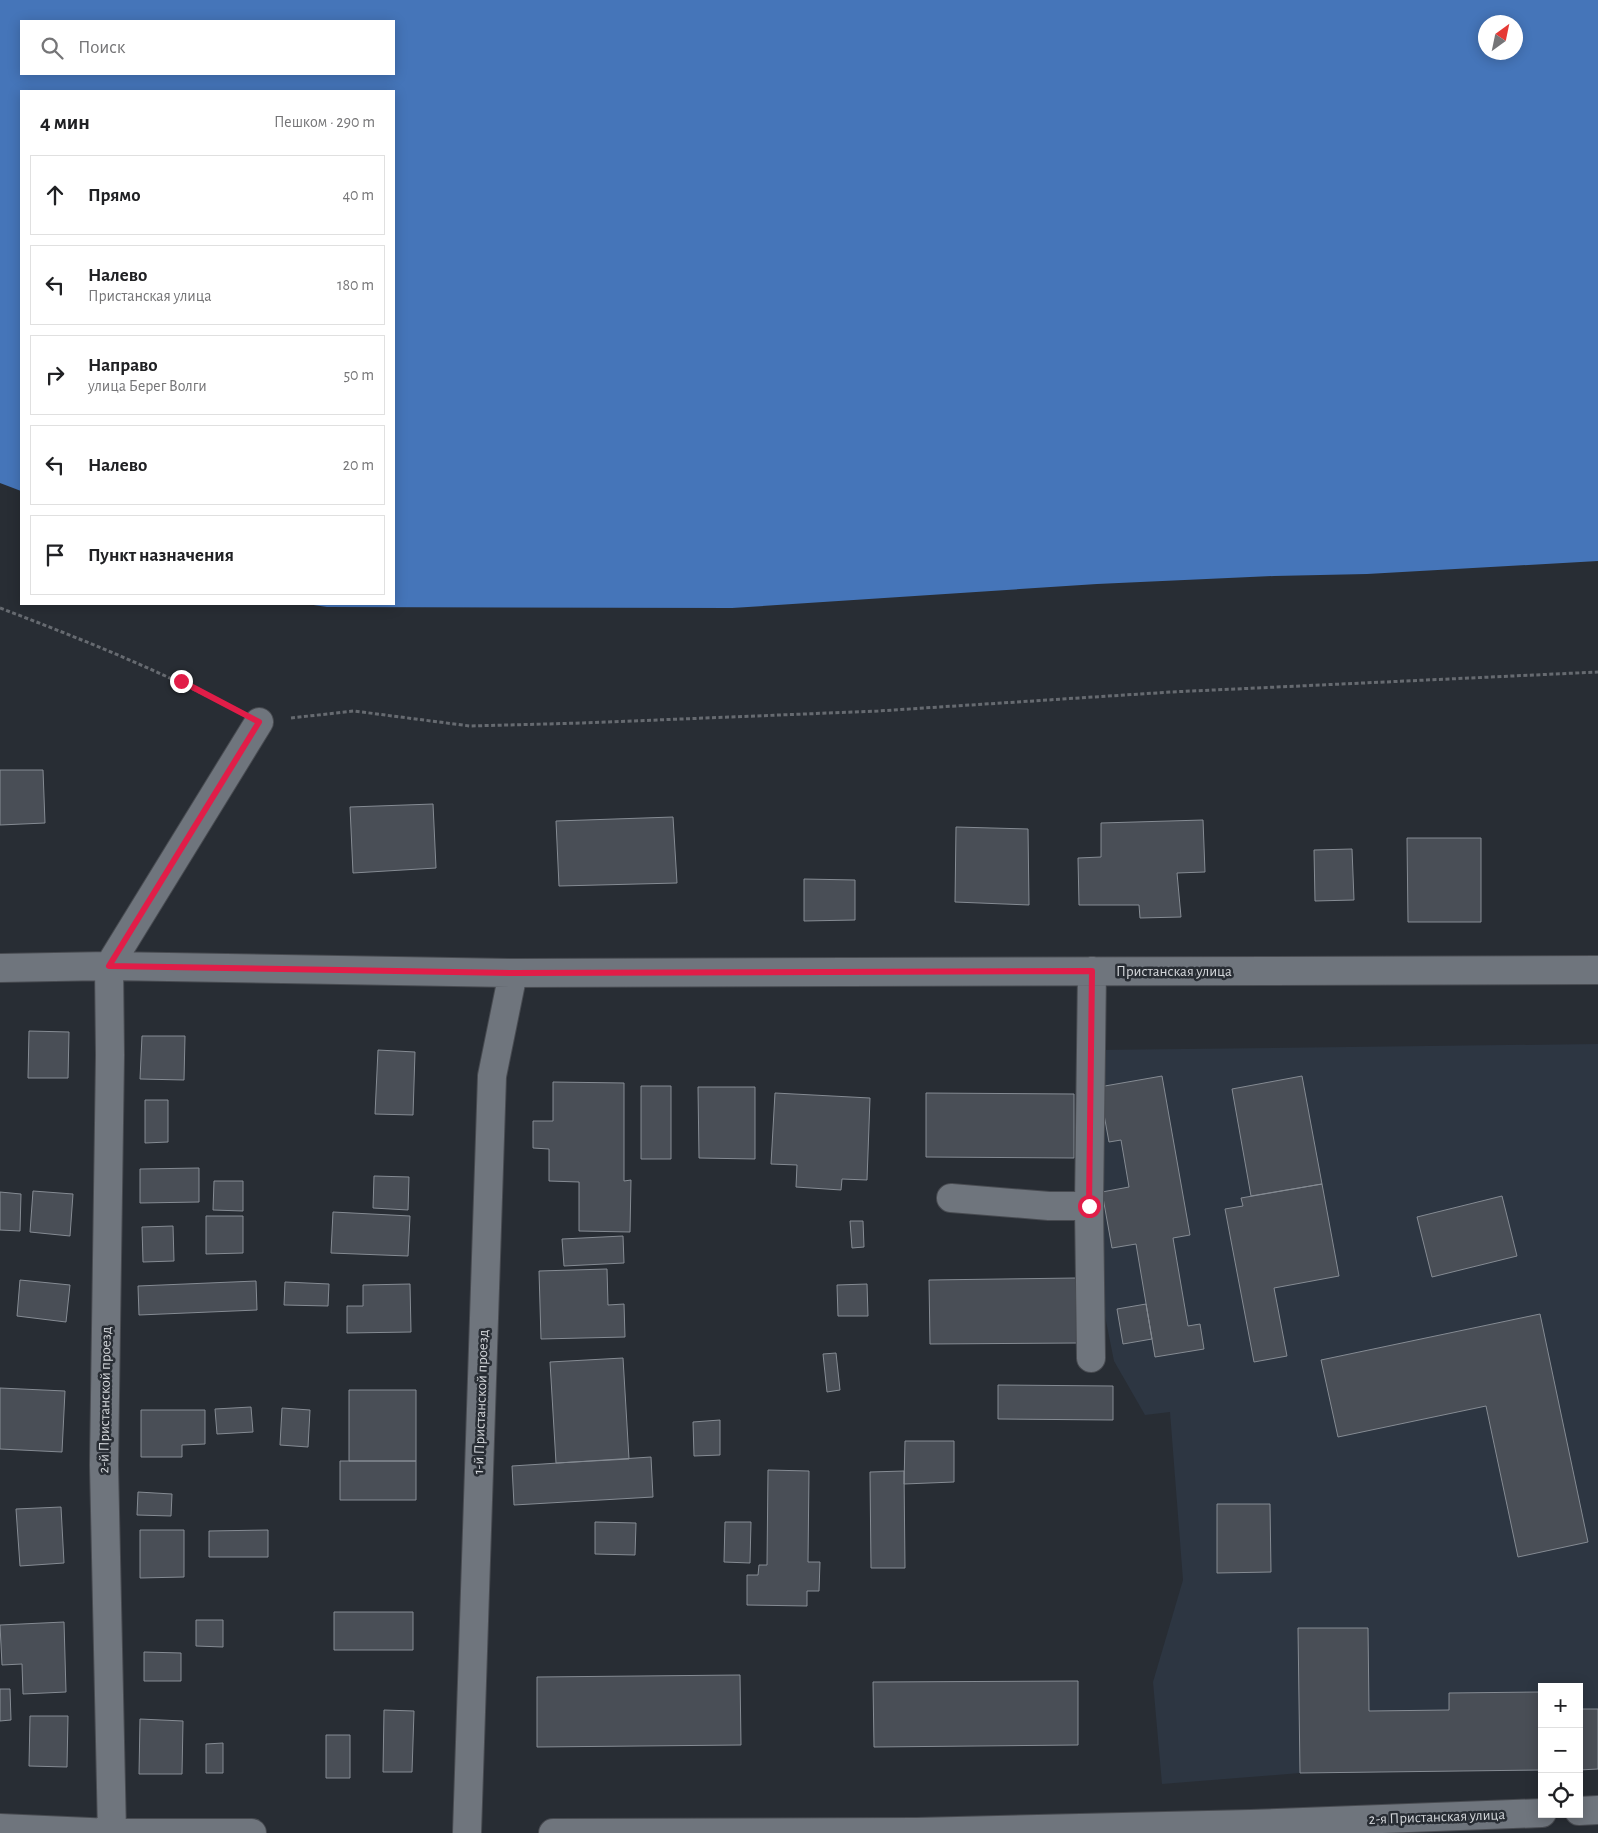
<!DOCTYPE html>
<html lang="ru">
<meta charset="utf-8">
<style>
:root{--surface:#fff;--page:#f6f6f6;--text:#202124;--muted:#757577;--line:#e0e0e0}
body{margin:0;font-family:"Alegreya Sans",sans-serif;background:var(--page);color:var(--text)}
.controls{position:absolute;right:15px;bottom:15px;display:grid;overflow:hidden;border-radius:0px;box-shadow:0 2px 12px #0003}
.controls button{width:45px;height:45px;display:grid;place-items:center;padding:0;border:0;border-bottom:1px solid var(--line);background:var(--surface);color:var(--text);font:25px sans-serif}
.compass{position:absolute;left:1478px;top:15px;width:45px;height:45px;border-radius:50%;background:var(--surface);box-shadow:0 2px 12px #0003;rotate:33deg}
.stop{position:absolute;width:15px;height:15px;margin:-11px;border:4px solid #e11d48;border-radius:50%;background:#fff}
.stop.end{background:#e11d48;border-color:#fff;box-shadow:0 1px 5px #0008}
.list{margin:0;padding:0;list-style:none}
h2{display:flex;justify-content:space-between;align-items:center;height:65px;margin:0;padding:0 20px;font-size:21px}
h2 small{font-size:16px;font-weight:400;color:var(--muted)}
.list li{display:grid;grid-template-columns:32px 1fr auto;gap:15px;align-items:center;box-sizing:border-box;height:80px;margin:0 10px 10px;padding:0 10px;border:1px solid var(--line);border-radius:0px}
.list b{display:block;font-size:19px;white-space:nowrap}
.list p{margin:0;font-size:16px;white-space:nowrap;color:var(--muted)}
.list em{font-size:16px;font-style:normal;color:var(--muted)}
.icon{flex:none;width:28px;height:28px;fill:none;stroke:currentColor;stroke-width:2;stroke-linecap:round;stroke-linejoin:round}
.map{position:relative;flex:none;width:1598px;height:1833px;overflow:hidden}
.search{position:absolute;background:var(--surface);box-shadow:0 2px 12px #0003;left:20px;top:20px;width:375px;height:55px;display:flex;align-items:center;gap:12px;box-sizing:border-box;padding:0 18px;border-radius:0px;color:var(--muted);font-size:19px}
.panel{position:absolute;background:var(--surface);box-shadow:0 2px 12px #0003;left:20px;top:90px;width:375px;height:515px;border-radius:0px}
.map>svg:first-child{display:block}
.built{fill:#2d3642}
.water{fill:#4575b9;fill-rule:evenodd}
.building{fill:#494e56;stroke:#858b93}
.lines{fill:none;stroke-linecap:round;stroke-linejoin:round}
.minor-casing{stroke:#484b51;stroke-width:30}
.path{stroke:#666a70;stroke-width:3;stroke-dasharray:4 2.5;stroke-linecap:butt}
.minor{stroke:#6f757d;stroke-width:28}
.route{stroke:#e11d48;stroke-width:6}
.labels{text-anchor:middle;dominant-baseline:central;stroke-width:5;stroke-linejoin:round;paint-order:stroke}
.street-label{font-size:15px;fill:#d4d7db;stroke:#282d34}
</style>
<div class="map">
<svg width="1598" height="1833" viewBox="0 0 1598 1833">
<rect width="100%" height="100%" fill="#282d34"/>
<path class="built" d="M1598 1044V1769L1579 1770V1687H1542V1770L1300 1773 1162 1784 1153 1682 1183 1580 1170 1412 1145 1415 1114 1361 1101 1296 1096 1050Z"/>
<path class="water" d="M0 0H1598V561L1367 574 1274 576 1097 584 732 608 327 607 307 604H394V91H21V491L0 483ZM21 21H394V74H21ZM1486 22H1516V52H1486Z"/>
<path class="building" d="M0 770H43L45 823 0 825Z
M433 804 436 868 353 873 350 807Z
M673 817 677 883 559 886 556 821Z
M1203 820 1205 872 1177 873 1181 917 1140 918 1139 905H1079L1078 858 1101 857V823Z
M956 827 1028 829 1029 905 955 902Z
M1407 838H1481V922H1408Z
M1352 849 1354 900 1315 901 1314 850Z
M804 879 855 880V920L804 921Z
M29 1031 69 1032 68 1078H28Z
M142 1036H185L184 1080 140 1079Z
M378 1050 415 1052 413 1115 375 1114Z
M1162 1076 1190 1235 1173 1238 1188 1326 1200 1324 1204 1349 1155 1357 1136 1244 1112 1248 1102 1192 1129 1187 1121 1140 1109 1142 1099 1087Z
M1302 1076 1322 1184 1251 1196 1232 1089Z
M553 1082 624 1083V1181L631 1180 630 1232 579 1231V1182L549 1181V1149L533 1148V1121H553Z
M641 1086H671V1159H641Z
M698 1087H755V1159L699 1158Z
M775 1093 870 1098 867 1180 842 1179 841 1190 796 1187 797 1165 771 1164Z
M926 1093 1074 1094V1158L926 1157Z
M145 1100H168V1142L145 1143Z
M199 1168V1202L140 1203V1169Z
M374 1176 409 1177 408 1210 373 1208Z
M214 1181H243V1211L213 1210Z
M1322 1184 1339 1276 1274 1288 1287 1356 1254 1362 1225 1209 1243 1206 1241 1198Z
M33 1191 73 1194 70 1236 30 1232Z
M0 1192 21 1194 20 1231 0 1230Z
M1502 1196 1517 1256 1432 1277 1417 1217Z
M333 1212 410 1216 408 1256 331 1253Z
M206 1216H243V1253L206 1254Z
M850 1221H863L864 1247 852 1248Z
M173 1226 174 1261 143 1262 142 1227Z
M623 1236 624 1263 564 1266 562 1239Z
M607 1269 608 1305 624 1304 625 1337 541 1339 539 1271Z
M1076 1278 1077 1343 930 1344 929 1280Z
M20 1280 70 1285 66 1322 17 1316Z
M256 1281 257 1310 139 1315 138 1286Z
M285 1282 329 1284 328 1306 284 1305Z
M410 1284 411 1332 347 1333V1306H363V1285Z
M867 1284 868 1316H838L837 1285Z
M1146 1304 1152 1339 1123 1344 1117 1309Z
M1540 1314 1588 1542 1518 1557 1486 1406 1338 1437 1321 1360Z
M836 1353 840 1390 827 1392 823 1354Z
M623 1358 629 1459 556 1463 550 1362Z
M998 1385 1113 1386V1420L998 1419Z
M0 1388 65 1391 62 1452 0 1449Z
M349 1390H416V1461H349Z
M251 1407 253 1432 217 1434 215 1409Z
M282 1408 310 1410 308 1447 280 1445Z
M141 1410H205V1444L182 1445V1457H141Z
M720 1420V1455L694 1456 693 1422Z
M905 1441H954V1482L904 1484Z
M651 1457 653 1497 514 1505 512 1466Z
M340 1461H416V1500H340Z
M768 1470 809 1471 808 1562H820L819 1591H807V1606L747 1605V1575H758L759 1565H767Z
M904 1471 905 1568H871L870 1472Z
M138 1492 172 1494 171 1516 137 1515Z
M1217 1504H1270L1271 1572 1217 1573Z
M61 1507 64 1563 20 1566 16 1509Z
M595 1522 636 1523 635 1555 595 1554Z
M725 1522H751L750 1563 724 1562Z
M140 1530H184V1577L140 1578Z
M268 1530V1557H209V1531Z
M334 1612H413V1650H334Z
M196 1620H223V1647L196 1646Z
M64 1622 66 1692 23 1694 22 1664 2 1665 0 1625Z
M1298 1628H1368L1369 1711 1449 1710V1693L1540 1692 1542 1770 1300 1773Z
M144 1652 181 1653V1681H144Z
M740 1675 741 1745 537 1747V1677Z
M1078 1681V1745L874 1747 873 1682Z
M0 1689H10L11 1720 0 1721Z
M1579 1709H1598V1769L1579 1770Z
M384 1710 414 1711 412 1772H383Z
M30 1716H68L67 1767 29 1766Z
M140 1719 183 1721 182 1774H139Z
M326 1735H350V1778H326Z
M223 1743V1773H206V1744Z"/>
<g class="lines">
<defs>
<path id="minor" d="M0 968 109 966 513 973 1598 970
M951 1198 1049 1206H1089L1092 971
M1089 1206 1091 1358
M1579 1811 1598 1810
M0 1828 112 1833H252
M112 1833 104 1465 110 1055 109 966 259 722
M467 1833 492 1076 513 973
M553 1833 916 1832 1250 1824 1542 1813"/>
</defs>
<use href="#minor" class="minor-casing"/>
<path class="path" d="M0 608C79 638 156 669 231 708
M291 718 354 711 470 726 583 723 878 711 1171 692 1598 672"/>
<use href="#minor" class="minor"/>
</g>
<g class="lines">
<path class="route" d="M181 681 259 722 109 966 513 973 1092 971 1089 1206"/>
</g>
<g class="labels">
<g class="street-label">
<text x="1174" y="971">Пристанская улица</text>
<text transform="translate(105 1400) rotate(-89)">2-й Пристанской проезд</text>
<text transform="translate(481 1402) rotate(-88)">1-й Пристанской проезд</text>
<text transform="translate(1437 1817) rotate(-2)">2-я Пристанская улица</text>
</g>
</g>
</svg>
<div class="controls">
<button>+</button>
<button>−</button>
<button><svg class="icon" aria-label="locate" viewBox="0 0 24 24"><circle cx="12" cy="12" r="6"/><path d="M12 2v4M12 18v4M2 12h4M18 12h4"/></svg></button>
</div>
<svg class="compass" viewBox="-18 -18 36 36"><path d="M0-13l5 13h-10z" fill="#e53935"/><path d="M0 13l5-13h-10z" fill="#757577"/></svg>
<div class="stop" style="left:1089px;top:1206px"></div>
<div class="stop end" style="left:181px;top:681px"></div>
<div class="search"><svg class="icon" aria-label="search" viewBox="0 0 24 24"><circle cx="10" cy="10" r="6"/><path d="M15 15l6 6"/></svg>Поиск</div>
<section class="panel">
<h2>4 мин<small>Пешком · 290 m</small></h2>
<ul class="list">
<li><svg class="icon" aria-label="ahead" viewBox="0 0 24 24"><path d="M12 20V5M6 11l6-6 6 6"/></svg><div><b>Прямо</b></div><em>40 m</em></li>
<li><svg class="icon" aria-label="left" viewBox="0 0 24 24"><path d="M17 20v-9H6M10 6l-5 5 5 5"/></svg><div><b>Налево</b><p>Пристанская улица</p></div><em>180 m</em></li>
<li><svg class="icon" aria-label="right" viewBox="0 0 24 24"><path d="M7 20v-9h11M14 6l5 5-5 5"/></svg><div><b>Направо</b><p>улица Берег Волги</p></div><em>50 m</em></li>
<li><svg class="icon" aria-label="left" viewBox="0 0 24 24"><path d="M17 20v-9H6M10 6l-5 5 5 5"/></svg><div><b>Налево</b></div><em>20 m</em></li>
<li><svg class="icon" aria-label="arrive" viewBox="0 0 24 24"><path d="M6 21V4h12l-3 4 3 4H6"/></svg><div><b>Пункт назначения</b></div></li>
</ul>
</section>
</div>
